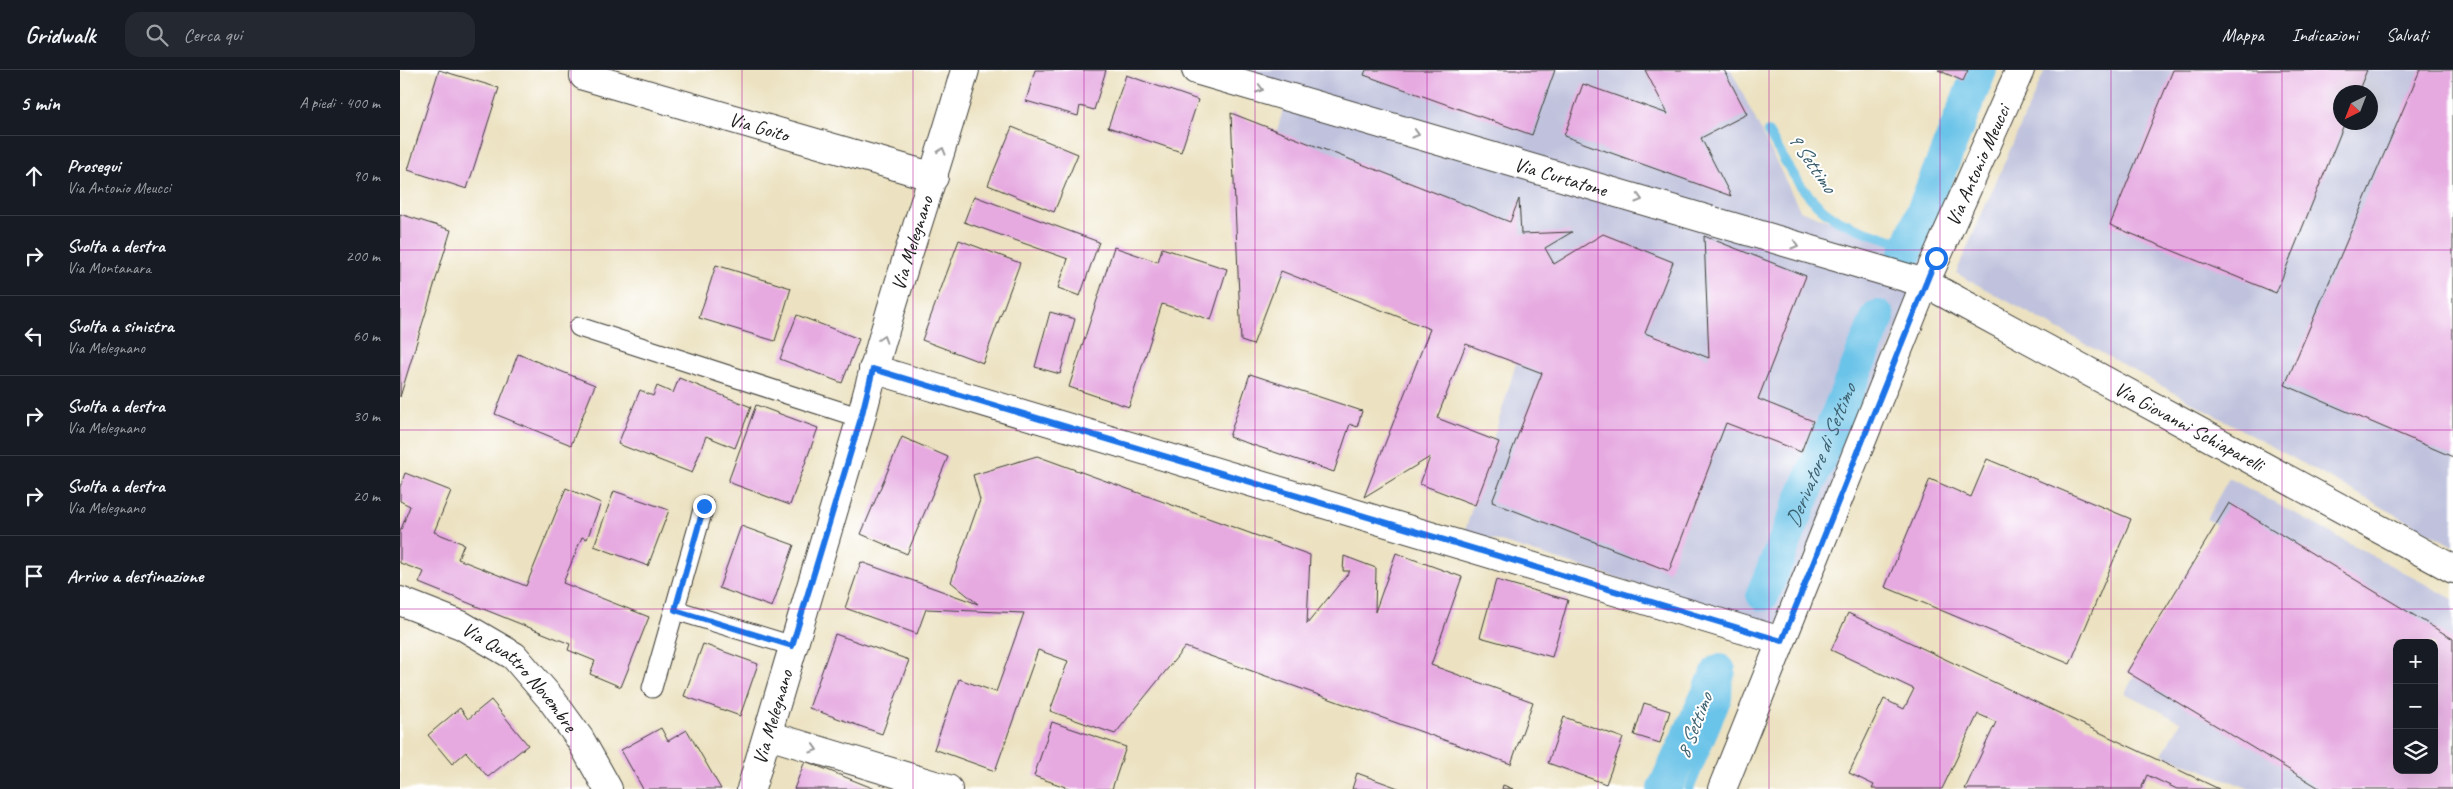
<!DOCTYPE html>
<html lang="it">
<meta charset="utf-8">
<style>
:root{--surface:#171b24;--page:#242831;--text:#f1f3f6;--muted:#9ea1a6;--line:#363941}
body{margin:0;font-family:Caveat,sans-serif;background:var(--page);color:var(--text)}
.controls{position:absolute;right:15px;bottom:15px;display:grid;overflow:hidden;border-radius:10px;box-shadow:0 5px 20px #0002}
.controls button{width:45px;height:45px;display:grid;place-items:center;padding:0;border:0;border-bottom:1px solid var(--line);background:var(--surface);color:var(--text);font:25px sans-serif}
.compass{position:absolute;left:1933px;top:15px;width:45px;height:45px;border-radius:50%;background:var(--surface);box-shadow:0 5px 20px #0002;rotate:222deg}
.stop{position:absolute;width:15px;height:15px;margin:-11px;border:4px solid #1a73e8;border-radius:50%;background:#fff}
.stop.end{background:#1a73e8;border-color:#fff;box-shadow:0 1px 5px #0008}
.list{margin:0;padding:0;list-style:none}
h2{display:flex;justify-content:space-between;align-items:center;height:65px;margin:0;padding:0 20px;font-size:21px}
h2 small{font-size:16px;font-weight:400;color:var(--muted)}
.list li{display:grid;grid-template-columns:32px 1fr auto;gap:15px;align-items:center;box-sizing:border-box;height:80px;padding:0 20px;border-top:1px solid var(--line)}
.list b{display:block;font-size:19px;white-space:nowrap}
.list p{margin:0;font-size:16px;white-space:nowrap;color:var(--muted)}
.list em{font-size:16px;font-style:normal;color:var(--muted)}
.icon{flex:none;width:28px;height:28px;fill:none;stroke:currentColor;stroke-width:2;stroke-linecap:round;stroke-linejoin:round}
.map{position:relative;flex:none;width:2053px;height:719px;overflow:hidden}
header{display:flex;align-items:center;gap:30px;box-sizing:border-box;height:70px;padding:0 25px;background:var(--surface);border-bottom:1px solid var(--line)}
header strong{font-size:24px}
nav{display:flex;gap:28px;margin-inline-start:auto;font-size:18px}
.search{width:350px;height:45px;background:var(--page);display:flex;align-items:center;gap:12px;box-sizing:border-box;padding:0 18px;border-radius:15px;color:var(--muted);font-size:19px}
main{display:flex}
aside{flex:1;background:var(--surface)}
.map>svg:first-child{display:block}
.industrial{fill:#c0c2dd;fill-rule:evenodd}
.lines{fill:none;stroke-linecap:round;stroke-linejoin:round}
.stream{stroke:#6bc3e8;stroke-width:10}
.canal{stroke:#6bc3e8;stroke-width:34}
.building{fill:#e6aae1;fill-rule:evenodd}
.service-casing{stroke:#3b3a35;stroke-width:21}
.minor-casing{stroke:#3b3a35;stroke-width:30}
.tertiary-casing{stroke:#3b3a35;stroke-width:30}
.service{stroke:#fff;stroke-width:19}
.minor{stroke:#fff;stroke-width:28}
.tertiary{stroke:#fff;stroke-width:28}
.oneway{stroke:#999}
.route{stroke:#1a73e8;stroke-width:6}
.grid{fill:none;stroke:#b5179e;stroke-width:1;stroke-opacity:0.55}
.labels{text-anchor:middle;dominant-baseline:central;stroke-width:4;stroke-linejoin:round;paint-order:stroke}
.street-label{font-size:20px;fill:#1c1c1c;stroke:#fff}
.water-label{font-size:21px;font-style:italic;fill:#3c5f6e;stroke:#fff}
</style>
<header>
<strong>Gridwalk</strong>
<div class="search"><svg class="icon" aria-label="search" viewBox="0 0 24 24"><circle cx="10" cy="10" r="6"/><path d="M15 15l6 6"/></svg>Cerca qui</div>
<nav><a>Mappa</a><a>Indicazioni</a><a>Salvati</a></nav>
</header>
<main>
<aside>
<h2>5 min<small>A piedi · 400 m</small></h2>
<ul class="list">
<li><svg class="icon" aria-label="ahead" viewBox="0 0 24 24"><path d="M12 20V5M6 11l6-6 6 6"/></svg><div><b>Prosegui</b><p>Via Antonio Meucci</p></div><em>90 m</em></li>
<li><svg class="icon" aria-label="right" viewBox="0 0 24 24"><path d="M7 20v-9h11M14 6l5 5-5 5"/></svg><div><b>Svolta a destra</b><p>Via Montanara</p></div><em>200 m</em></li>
<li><svg class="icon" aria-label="left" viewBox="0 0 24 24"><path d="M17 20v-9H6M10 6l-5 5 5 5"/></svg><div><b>Svolta a sinistra</b><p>Via Melegnano</p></div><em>60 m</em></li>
<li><svg class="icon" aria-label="right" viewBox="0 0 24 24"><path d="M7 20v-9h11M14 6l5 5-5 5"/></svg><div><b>Svolta a destra</b><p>Via Melegnano</p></div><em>30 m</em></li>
<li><svg class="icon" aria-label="right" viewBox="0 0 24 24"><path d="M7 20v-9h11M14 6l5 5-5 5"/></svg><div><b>Svolta a destra</b><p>Via Melegnano</p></div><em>20 m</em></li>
<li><svg class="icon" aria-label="arrive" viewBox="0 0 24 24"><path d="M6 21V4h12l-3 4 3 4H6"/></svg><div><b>Arrivo a destinazione</b></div></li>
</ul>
</aside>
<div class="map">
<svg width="2053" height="719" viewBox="0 0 2053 719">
<rect width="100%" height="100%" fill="#fff"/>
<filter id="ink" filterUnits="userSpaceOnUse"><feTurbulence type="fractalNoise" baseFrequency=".02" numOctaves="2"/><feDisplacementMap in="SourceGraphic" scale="10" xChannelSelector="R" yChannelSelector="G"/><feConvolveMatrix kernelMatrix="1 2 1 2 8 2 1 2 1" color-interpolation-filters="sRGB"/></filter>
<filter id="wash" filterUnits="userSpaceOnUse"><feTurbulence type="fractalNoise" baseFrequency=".0096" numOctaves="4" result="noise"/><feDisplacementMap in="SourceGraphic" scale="20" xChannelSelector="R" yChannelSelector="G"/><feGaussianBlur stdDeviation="1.12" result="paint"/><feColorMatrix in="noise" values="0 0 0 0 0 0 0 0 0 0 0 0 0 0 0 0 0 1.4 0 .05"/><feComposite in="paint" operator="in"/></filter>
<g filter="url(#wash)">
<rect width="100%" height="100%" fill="#ece2c1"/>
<path class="industrial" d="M817 0H1331L1400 140 1491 175 1527 186 1377 557 1065 461 1122 274 840 191 888 22Z
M1645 0H2053V476L1556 203ZM1940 22H1970V52H1940Z
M1829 408 2053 529V719H1850L1762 684 1781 652 1725 623 1817 455 1806 449ZM1997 573H2034V700H1997Z"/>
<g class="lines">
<path class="stream" d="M1368 62C1386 92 1403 128 1433 147 1454 160 1486 167 1509 176
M1289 719 1327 629 1328 605"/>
<g class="canal">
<path d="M1504 188 1580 0"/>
<path id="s1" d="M1363 524 1478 247"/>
<path d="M1264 719 1319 601"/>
</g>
</g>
<g id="blocks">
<path class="building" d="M39 0 99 18 67 119 8 100Z
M635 0H706L694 40 680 36 678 46 626 31Z
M966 0H1155L1132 65 964 5Z
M1245 0H1324L1347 44 1301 68 1331 126 1164 66 1183 14 1268 44Z
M1538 0H1568L1563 11Z
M1773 0H1967L1958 22H1940V52H1945L1876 223 1710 155Z
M2020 0H2053V387L1885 315Z
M726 5 798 30 781 82 708 57Z
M831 43 1110 152 1119 129 1121 164 1172 162 1145 178 1154 194 1203 164 1273 192 1245 263 1309 288 1304 166 1406 206 1358 329 1413 351 1401 382 1326 353 1269 501 1092 432 1142 303 1066 274 1037 348 1099 372 1075 435 1020 414 1030 387 964 427 1030 259 881 201 853 275 841 271Z
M612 57 678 84 654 142 588 115Z
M574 126 699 172 680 226 658 218 668 189 564 152Z
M0 144 51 160 0 327Z
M559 170 620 193 583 293 522 270Z
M714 177 758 192 762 178 827 199 811 250 762 234 729 337 669 317Z
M316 195 391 218 375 271 299 248Z
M650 242 675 249 660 304 635 297Z
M397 245 459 269 442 313 380 289Z
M118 284 195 315 171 375 95 344Z
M850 304 962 341 957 357 950 354 934 402 829 367Z
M279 308 351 337 335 378 306 366 292 403 218 374 240 320 253 326 257 316 273 323Z
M356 335 418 358 390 435 328 412Z
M502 367 548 387 507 484 461 464Z
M637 386 910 485 907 554 950 501H943L944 486 976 498 975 542 996 483 1062 507 1031 595 1133 632 1111 694 785 577 715 664 650 641 668 591 638 580 595 701 534 679 559 609 596 622 624 543 526 539 517 564 445 538 461 492 578 534 551 512 580 430 573 405Z
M1587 389 1731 449 1670 594 1485 517 1530 409 1571 427Z
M5 403 51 421 34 462 64 474 58 489 126 516 166 418 201 433 187 469 182 467 163 513 249 547 221 617 190 604 195 591 168 580 170 574 19 513 24 502 0 493V462L10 436 0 431V417Z
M214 421 269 440 248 496 194 476Z
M1829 433 2053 569V719H1921L1727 602ZM1997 573H2034V700H1997Z
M341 456 394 475 372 537 319 518Z
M1096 510 1168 530 1152 587 1080 567Z
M1448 543 1819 719H1777L1747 705 1741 719H1565L1596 652 1578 644 1542 719H1472L1474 715 1449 703 1484 629 1504 639 1514 619 1431 580Z
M435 564 509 590 482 664 409 638Z
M303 574 358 594 340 646 284 626Z
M91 630 128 675 88 707 66 682 52 694 28 665 60 638 68 649Z
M1244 633 1270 641 1260 673 1234 665Z
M1164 647 1223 668 1206 714 1148 693Z
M652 652 726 677 712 719H671L634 706Z
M261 658 268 671 287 660 321 719H243L221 680Z
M405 691 475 719H394Z
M957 703 1001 719H952Z
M1103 715 1113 719H1102Z"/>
</g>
</g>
<g filter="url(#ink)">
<use href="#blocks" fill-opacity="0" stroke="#3b3a35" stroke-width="1"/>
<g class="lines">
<defs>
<path id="service" d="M179 257 461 348
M275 540 393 576
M252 618 304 436"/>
<g id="minor">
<path id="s2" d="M796 0 1525 213 2053 499"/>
<path id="s3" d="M184 6 534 107"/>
<path d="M473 299 1381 571"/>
<path d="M368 665 548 719"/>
<path id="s4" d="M351 719 461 348C490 231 532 116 565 0"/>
<path id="s5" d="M1322 719 1525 213 1620 0"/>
</g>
<g id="tertiary">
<path id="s6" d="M0 531 61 555 114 586 151 629 180 669 208 719"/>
</g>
</defs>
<use href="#service" class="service-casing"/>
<use href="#minor" class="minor-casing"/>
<use href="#tertiary" class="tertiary-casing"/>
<use href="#service" class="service"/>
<use href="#minor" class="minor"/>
<use href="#tertiary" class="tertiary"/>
</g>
<defs><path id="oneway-chevron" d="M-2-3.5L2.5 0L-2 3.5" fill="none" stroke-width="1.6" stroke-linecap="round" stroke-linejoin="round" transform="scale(1.25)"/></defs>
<g class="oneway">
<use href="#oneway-chevron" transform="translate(860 19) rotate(16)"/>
<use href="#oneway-chevron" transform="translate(1016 64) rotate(16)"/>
<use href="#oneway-chevron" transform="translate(542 81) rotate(-74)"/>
<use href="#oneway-chevron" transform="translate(1239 129) rotate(16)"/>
<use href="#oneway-chevron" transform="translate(1395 175) rotate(16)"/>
<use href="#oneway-chevron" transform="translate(483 269) rotate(-72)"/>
<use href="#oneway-chevron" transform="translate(414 679) rotate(17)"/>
</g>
</g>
<g class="lines" filter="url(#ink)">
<path class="route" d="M304 436 275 540 392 576 461 348 473 299 1382 571 1536 188"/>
</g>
<path class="grid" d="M171 0V719M342 0V719M513 0V719M684 0V719M855 0V719M1027 0V719M1198 0V719M1369 0V719M1540 0V719M1711 0V719M1882 0V719M0 180H2053M0 360H2053M0 539H2053"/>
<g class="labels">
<g class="street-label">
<text stroke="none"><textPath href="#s3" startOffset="182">Via Goito</textPath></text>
<text stroke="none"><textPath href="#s5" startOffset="674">Via Antonio Meucci</textPath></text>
<text stroke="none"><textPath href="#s2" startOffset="380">Via Curtatone</textPath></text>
<text stroke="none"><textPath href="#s4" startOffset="569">Via Melegnano</textPath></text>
<text stroke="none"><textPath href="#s2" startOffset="1060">Via Giovanni Schiaparelli</textPath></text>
<text stroke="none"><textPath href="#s6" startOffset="145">Via Quattro Novembre</textPath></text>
<text stroke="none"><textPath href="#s4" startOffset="75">Via Melegnano</textPath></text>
</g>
<g class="water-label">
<text transform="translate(1412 92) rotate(55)">9 Settimo</text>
<text stroke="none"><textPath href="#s1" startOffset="150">Derivatore di Settimo</textPath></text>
<text transform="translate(1294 656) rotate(-69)">8 Settimo</text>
</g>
</g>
</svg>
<div class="controls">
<button>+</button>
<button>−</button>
<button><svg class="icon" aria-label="layers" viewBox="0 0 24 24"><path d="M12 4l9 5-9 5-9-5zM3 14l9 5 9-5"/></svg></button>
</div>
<svg class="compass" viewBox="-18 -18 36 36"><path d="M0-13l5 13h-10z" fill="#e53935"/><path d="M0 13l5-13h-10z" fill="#9ea1a6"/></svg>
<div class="stop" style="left:1536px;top:188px"></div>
<div class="stop end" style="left:304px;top:436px"></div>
</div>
</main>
